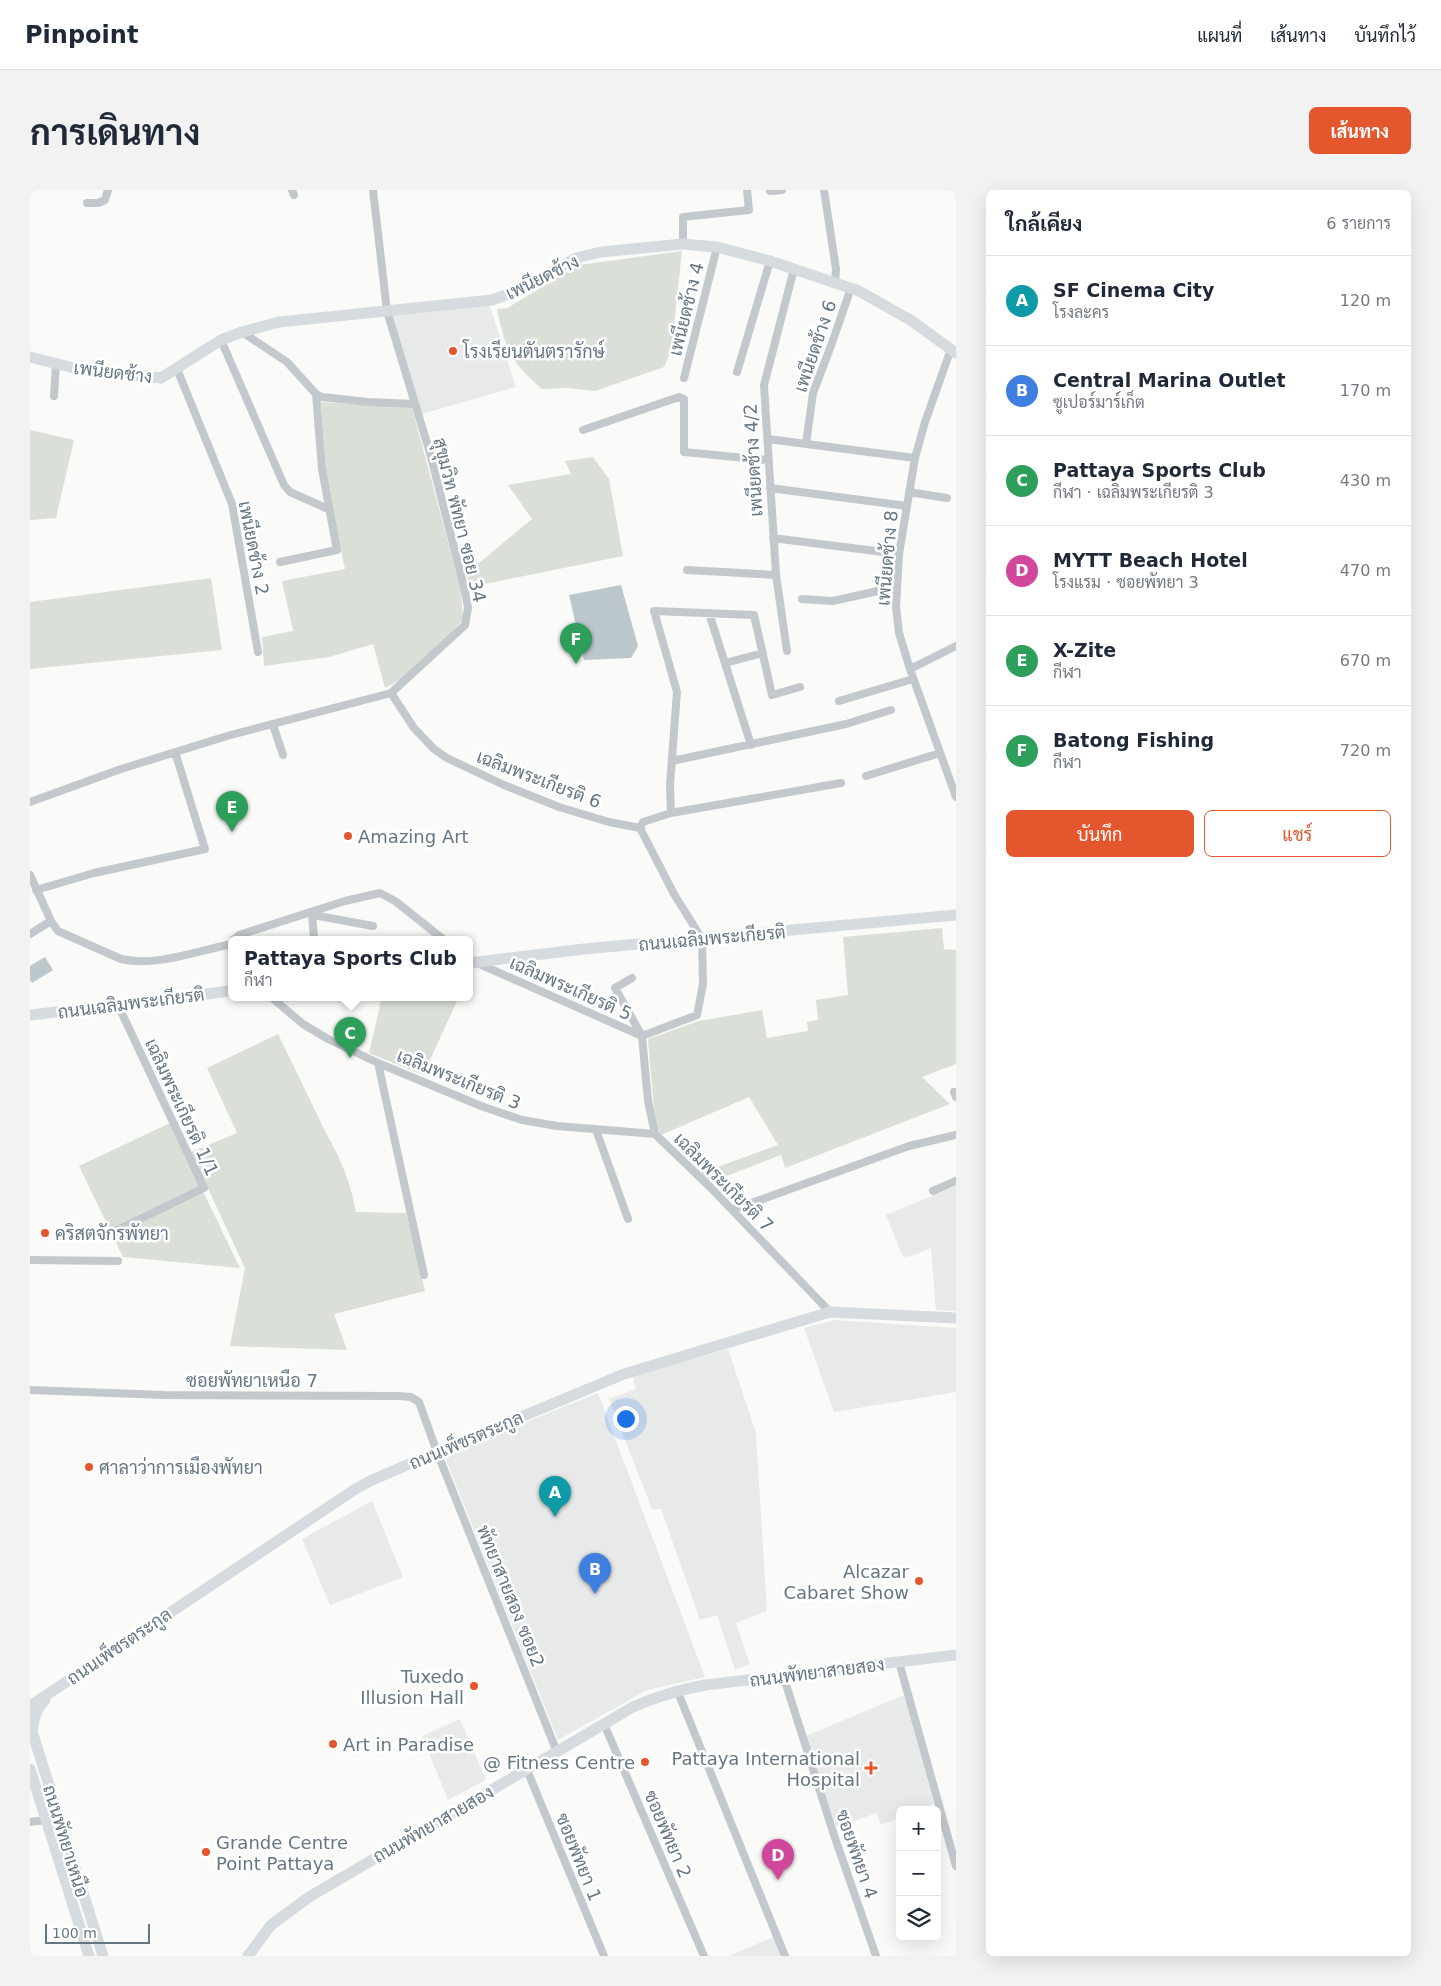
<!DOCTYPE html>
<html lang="th">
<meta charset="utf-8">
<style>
:root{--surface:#fff;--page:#f2f2f3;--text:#1f2937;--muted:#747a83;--line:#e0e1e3;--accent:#e4572e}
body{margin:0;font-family:"DejaVu Sans",Sarabun,sans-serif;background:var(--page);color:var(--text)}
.controls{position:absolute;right:15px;bottom:15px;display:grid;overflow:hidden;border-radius:8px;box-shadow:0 5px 20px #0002}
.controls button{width:45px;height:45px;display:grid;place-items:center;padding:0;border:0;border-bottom:1px solid var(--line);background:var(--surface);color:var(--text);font:25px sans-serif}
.scale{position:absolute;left:15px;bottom:12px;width:105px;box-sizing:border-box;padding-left:5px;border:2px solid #657683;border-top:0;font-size:14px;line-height:18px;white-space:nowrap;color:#657683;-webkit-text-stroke:4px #fff;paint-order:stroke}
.you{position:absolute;left:595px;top:1228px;width:18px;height:18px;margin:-12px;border:4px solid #fff;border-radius:50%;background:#1a73e8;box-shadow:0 0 0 8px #1a73e833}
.badge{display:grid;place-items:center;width:32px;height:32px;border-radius:50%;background:var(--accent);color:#fff;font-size:16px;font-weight:700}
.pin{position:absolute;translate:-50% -41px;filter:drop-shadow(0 1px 2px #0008)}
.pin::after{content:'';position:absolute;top:26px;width:18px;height:15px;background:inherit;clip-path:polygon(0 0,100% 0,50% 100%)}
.popup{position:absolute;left:198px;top:746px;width:245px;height:65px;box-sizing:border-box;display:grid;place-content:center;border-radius:8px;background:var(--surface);filter:drop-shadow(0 1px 4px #0005);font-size:16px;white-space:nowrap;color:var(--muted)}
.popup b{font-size:19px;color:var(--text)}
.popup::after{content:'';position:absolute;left:50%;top:100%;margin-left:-10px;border:10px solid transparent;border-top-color:var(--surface)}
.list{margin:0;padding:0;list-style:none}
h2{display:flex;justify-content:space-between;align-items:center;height:65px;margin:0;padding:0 20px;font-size:21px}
h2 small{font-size:16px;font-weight:400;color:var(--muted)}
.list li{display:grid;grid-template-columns:32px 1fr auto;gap:15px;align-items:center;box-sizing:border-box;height:90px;padding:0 20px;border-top:1px solid var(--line)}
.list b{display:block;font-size:19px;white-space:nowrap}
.list p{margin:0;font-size:16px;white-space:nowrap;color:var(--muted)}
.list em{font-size:16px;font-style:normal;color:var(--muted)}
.actions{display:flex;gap:10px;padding:15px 20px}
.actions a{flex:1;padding:11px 0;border:1px solid var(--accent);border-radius:8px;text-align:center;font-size:18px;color:var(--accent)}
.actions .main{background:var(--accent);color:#fff}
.icon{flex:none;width:28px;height:28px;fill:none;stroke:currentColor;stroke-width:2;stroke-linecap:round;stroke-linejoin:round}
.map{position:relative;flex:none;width:926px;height:1766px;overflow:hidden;border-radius:8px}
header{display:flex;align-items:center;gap:30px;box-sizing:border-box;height:70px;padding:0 25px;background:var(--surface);border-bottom:1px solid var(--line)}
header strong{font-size:24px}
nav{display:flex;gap:28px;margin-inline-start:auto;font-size:18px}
.intro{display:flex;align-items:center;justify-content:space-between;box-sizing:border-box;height:120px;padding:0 30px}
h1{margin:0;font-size:35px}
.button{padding:12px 22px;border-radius:8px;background:var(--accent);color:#fff;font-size:18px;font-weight:700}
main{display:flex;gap:30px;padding:0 30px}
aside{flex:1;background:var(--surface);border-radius:8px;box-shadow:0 5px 20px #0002}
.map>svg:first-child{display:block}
.built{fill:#e8e9e9}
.green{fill:#dadfd7}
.water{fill:#bbc7cb}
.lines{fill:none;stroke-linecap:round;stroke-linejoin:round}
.street{stroke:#c3c8cc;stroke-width:8}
.secondary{stroke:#d6dbdf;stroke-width:11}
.poi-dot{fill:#e4572e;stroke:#fff;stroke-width:2}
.labels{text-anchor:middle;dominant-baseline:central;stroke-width:5;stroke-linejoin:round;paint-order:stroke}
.street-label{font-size:18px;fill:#657683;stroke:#fff}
.poi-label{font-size:18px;fill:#657683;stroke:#fff;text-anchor:start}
</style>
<header>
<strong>Pinpoint</strong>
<nav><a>แผนที่</a><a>เส้นทาง</a><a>บันทึกไว้</a></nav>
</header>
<div class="intro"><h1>การเดินทาง</h1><a class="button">เส้นทาง</a></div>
<main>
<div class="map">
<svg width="926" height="1766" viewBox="0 0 926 1766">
<rect width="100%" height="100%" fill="#fafaf8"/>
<path class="built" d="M459 113 486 197 392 224 361 125Z
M926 996V1121L906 1120 901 1058 882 1066 873 1067 856 1025Z
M804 1130 926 1138V1202L804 1222 774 1138Z
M698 1159 726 1243 737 1421 706 1433 720 1474 705 1480 687 1425 670 1430 631 1319H622L579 1209 606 1199 603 1187 626 1179Z
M568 1203 675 1487 617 1500 528 1550 414 1265Z
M342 1311 373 1387 300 1415 272 1349Z
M874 1505 904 1614 890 1620H870V1628L851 1635 847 1623 806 1637 776 1546Z
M430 1529 456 1590 418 1610 392 1546Z
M743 1747 751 1766H699L715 1759Z"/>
<path class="green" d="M652 61 641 161 634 177 565 201 537 198 512 199C481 173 475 158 467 119L477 118 549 75Z
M291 212 382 218 431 400 433 429C415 451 381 486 355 498L343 454 299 467 234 476 232 447 263 441 252 391 315 379 297 293Z
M0 240 44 250 26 328 0 330Z
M563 267 579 289 593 366 440 397 436 384 502 329 478 295 541 284 535 271Z
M181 388 192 460 0 479V412Z
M912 738 914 759 926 760V874L892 887 920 914 755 978 751 965 681 992 671 983 748 955 719 907 631 945 625 933 618 849 669 831 732 820 737 848 778 841 777 832 788 830 786 810 818 805 813 747Z
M352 807H429L393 885 339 863Z
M248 844 298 947C312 971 321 995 326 1022L376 1023 395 1101 304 1124 317 1160 200 1156 215 1078 161 962 207 943 177 878Z
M140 933 210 1078 93 1067 49 976Z"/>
<path class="water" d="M591 395 608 456 601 468 554 470 539 405Z
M15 767 23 780 2 793 0 790V776Z"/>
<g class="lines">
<path class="street" d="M262 0 264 5
M794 0 806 79 805 92
M740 1 752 0
M57 13H68L75 10 78 0
M653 54V27L719 20 717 0
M212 142 257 172 286 204 292 207 338 212 384 214
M191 150 254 295 260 302 298 319
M921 159 895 232 885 268 869 364 866 417 869 443 880 479 926 607
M147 179 202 314 228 462
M707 182 740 71
M654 188 687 57
M24 206 26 174
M553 240 649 207 654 209V262L737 270
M738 249 885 268
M776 254 783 203 802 153 821 98
M740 298 877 316
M879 302 917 308
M743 348 869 364
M250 372 307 360 292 279 286 204
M657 380 746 385
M772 409 803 411 848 401 850 396 866 399
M679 423 721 555
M757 461 746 385 734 195 764 79
M695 473 733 463
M880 479 926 456
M361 503 384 538 404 559 417 568 474 595 529 617 579 632 610 638 644 704 672 749 673 794 667 825 612 846 618 911 625 944 681 998 800 1122
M809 511 883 489
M243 535 253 565
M642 571 816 534 861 520
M836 586 910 563
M0 612 91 579 197 546 361 503 435 435 438 418 435 401 400 263 357 121 343 0
M641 623 640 595 647 502 624 421 724 425 742 505 770 497
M610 638 613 632 641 623 811 593
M0 685 21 731 28 741 91 769C123 777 165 762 197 755L201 757
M6 700 64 683 175 659 145 562
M282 722 284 749
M283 725 343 736
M0 744 21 731
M204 749 209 745 315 711 350 703 365 711 413 749
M447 773 612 846 585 798 602 788
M241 807 273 834 298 849 348 873 451 916 492 930 527 936 625 944
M348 873 394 1085
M926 902H924L926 907
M566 940 598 1029
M903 1001 926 991
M702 1020 879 956 926 945
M85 1041 174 998 88 815
M0 1070 88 1071
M0 1200 134 1205 369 1206 381 1207 389 1212 407 1262 527 1562
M869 1472 926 1676
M753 1485 804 1645 846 1766
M647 1500 755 1766
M574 1534 674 1766
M497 1580 574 1766
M0 1632 16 1630"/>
<path class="secondary" d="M0 167 44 178 131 188 191 150 212 142 249 132 462 110 492 99 546 68 571 62 653 54 687 57 740 71 829 101 882 131 926 163
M439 773 554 759 926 725
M0 825 201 801
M0 1516 324 1300 340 1291 407 1262 594 1184 800 1122 926 1128
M0 1535 73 1766
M2 1543C4 1529 5 1520 15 1510
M0 1579 59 1766
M218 1766 241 1735 279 1707 603 1517C627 1506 649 1500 675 1495L926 1465"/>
</g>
<g class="poi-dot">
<circle cx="423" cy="161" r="5"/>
<circle cx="318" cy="646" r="5"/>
<circle cx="15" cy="1043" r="5"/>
<circle cx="59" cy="1277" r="5"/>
<circle cx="889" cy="1391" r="5"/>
<circle cx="444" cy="1496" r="5"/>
<circle cx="303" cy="1554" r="5"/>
<circle cx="615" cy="1572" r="5"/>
<path d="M838.5 1570.5h5v5h5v5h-5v5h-5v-5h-5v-5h5z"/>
<circle cx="176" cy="1662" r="5"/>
</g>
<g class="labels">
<g class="street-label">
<text transform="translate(512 87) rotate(-26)">เพนียดช้าง</text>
<text transform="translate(656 119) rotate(-76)">เพนียดช้าง 4</text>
<text transform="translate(785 156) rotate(-71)">เพนียดช้าง 6</text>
<text transform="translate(83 182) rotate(7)">เพนียดช้าง</text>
<text transform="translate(723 270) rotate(-93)">เพนียดช้าง 4/2</text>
<text transform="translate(430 330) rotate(76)">สุขุมวิท พัทยา ซอย 34</text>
<text transform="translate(224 358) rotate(79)">เพนียดช้าง 2</text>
<text transform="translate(857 368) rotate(-85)">เพนียดช้าง 8</text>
<text transform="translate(509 589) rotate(21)">เฉลิมพระเกียรติ 6</text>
<text transform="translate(682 748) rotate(-5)">ถนนเฉลิมพระเกียรติ</text>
<text transform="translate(541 798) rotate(24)">เฉลิมพระเกียรติ 5</text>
<text transform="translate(101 813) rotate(-7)">ถนนเฉลิมพระเกียรติ</text>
<text transform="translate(429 889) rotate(22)">เฉลิมพระเกียรติ 3</text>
<text transform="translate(152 917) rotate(65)">เฉลิมพระเกียรติ 1/1</text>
<text transform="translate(694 992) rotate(45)">เฉลิมพระเกียรติ 7</text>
<text x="222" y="1190">ซอยพัทยาเหนือ 7</text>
<text transform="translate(436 1250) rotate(-23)">ถนนเพ็ชรตระกูล</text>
<text transform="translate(481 1406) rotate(68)">พัทยาสายสอง ซอย2</text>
<text transform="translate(89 1456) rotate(-34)">ถนนเพ็ชรตระกูล</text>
<text transform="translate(787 1482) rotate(-7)">ถนนพัทยาสายสอง</text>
<text transform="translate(403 1634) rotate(-30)">ถนนพัทยาสายสอง</text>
<text transform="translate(638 1644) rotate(67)">ซอยพัทยา 2</text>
<text transform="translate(36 1651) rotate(73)">ถนนพัทยาเหนือ</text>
<text transform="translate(827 1664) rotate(71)">ซอยพัทยา 4</text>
<text transform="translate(549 1667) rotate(68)">ซอยพัทยา 1</text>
</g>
<g class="poi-label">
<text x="433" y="161">โรงเรียนตันตรารักษ์</text>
<text x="328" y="646">Amazing Art</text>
<text x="25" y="1043">คริสตจักรพัทยา</text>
<text x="69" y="1277">ศาลาว่าการเมืองพัทยา</text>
<text x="879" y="1381" text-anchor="end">Alcazar<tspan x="879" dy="21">Cabaret Show</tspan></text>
<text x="434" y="1486" text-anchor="end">Tuxedo<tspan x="434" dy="21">Illusion Hall</tspan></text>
<text x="313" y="1554">Art in Paradise</text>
<text x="830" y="1568" text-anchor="end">Pattaya International<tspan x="830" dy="21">Hospital</tspan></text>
<text x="605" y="1572" text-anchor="end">@ Fitness Centre</text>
<text x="186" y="1652">Grande Centre<tspan x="186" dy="21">Point Pattaya</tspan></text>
</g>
</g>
</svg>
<div class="controls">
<button>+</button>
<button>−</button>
<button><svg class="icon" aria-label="layers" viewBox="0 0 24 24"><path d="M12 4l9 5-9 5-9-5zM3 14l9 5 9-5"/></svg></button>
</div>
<div class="scale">100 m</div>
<div class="you"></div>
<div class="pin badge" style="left:525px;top:1327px;background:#0f9aa8">A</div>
<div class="pin badge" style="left:565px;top:1404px;background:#3f7fe0">B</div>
<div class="pin badge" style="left:320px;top:868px;background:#2e9e5b">C</div>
<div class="popup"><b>Pattaya Sports Club</b>กีฬา</div>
<div class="pin badge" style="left:748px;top:1690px;background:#d1479c">D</div>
<div class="pin badge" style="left:202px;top:642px;background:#2e9e5b">E</div>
<div class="pin badge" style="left:546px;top:474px;background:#2e9e5b">F</div>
</div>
<aside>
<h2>ใกล้เคียง<small>6 รายการ</small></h2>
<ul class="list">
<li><span class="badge" style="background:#0f9aa8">A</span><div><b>SF Cinema City</b><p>โรงละคร</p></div><em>120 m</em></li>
<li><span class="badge" style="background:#3f7fe0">B</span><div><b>Central Marina Outlet</b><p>ซูเปอร์มาร์เก็ต</p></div><em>170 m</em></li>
<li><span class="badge" style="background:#2e9e5b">C</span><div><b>Pattaya Sports Club</b><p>กีฬา · เฉลิมพระเกียรติ 3</p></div><em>430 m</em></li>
<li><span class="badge" style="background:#d1479c">D</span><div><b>MYTT Beach Hotel</b><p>โรงแรม · ซอยพัทยา 3</p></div><em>470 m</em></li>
<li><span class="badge" style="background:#2e9e5b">E</span><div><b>X-Zite</b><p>กีฬา</p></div><em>670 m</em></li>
<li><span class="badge" style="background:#2e9e5b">F</span><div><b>Batong Fishing</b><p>กีฬา</p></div><em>720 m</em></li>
</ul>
<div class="actions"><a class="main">บันทึก</a><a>แชร์</a></div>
</aside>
</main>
